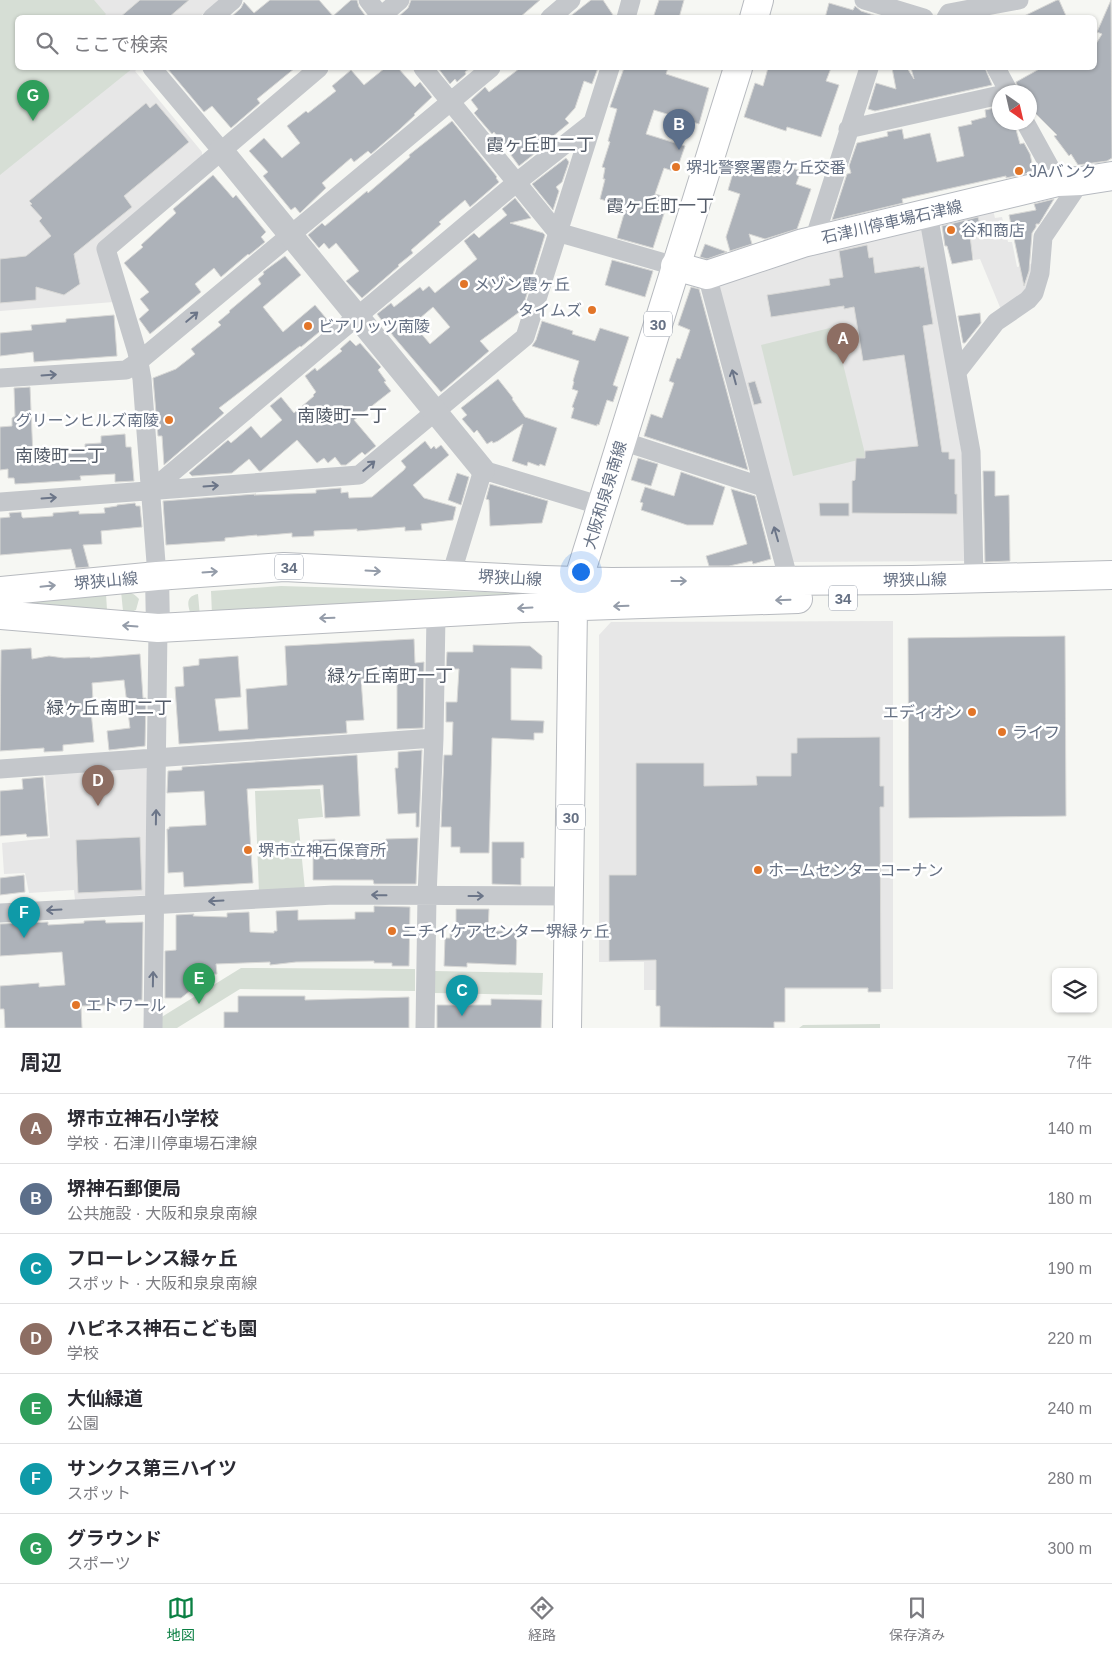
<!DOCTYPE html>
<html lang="ja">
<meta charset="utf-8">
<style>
:root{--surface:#fff;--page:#f2f2f3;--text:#2b2b33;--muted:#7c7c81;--line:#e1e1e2;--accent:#0b8043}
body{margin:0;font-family:Arial,"Noto Sans JP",sans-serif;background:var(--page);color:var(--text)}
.controls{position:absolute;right:15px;bottom:15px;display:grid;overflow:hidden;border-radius:8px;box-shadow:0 1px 4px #0004}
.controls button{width:45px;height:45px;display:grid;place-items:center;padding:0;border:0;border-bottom:1px solid var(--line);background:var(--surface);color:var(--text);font:25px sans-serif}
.compass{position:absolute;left:992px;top:85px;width:45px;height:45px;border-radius:50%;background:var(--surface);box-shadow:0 1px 4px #0004;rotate:146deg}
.you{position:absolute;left:580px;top:571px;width:18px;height:18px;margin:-12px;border:4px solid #fff;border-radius:50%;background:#1a73e8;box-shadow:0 0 0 8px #1a73e833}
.badge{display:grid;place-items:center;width:32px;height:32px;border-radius:50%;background:var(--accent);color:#fff;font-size:16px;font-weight:700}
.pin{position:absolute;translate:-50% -41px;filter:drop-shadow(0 1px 2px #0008)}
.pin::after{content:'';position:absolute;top:26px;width:18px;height:15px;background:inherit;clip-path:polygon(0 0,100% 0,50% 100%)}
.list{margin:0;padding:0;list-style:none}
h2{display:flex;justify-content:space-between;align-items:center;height:65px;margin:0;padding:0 20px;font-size:21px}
h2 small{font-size:16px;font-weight:400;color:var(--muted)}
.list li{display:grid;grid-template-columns:32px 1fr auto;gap:15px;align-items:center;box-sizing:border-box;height:70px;padding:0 20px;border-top:1px solid var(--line)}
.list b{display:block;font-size:19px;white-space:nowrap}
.list p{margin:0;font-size:16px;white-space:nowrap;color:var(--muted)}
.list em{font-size:16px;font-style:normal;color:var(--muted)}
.icon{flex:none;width:28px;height:28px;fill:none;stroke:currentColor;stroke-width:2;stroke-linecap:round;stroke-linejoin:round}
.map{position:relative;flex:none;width:1112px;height:1028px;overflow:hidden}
.search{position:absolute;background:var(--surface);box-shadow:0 1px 4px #0004;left:15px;right:15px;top:15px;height:55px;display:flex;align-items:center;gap:12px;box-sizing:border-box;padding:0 18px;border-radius:8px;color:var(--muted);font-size:19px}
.sheet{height:555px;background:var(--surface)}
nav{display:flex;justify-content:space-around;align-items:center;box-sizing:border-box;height:70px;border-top:1px solid var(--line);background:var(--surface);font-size:14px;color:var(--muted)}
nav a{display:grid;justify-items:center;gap:2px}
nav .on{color:var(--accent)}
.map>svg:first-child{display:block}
.built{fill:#e7e7e7}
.green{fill:#d6ded5}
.building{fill:#adb2b9;stroke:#d8d8d6;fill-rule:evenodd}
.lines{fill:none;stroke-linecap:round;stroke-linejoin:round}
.secondary-casing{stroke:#b6bac0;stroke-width:30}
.primary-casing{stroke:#b7babf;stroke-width:30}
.minor{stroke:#c4c7cb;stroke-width:19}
.tertiary{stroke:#c4c7cb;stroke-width:24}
.secondary{stroke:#fff;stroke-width:28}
.primary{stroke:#fff;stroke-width:28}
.oneway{stroke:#6b7588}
.oneway2{stroke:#949ca9}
.poi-dot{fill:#e27528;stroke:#fff;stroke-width:2}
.labels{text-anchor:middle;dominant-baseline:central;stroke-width:5;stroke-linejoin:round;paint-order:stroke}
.shield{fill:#fff;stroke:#949ca9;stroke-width:1}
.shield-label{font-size:15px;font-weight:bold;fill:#667184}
.poi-label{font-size:16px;fill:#667184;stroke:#fff;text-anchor:start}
.street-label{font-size:16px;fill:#667184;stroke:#fff}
.neighbourhood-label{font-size:18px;fill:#545c69;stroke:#fff}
</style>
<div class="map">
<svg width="1112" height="1028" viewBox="0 0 1112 1028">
<rect width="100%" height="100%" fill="#f6f7f3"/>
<path class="built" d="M0 0H220L199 17 18 18V68H139L135 71 202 152V157L97 246 114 302 0 311Z
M992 206 995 218 1002 217 1008 242H1012L1017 267 1038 262 1032 292 1002 312 980 259 974 260 963 213Z
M922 226 963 460 964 561 793 562 717 285 804 253Z
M893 621V989L644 990V962H599V635L611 622Z
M141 766 147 769V895L75 900 74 890 29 893 25 873 4 874 2 843 50 838 45 774Z"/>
<path class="green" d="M0 0H94L106 14 102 18H18V68H133L0 175Z
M834 327 866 458 793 476 761 345Z
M281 586 518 593 519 598 212 615 211 591Z
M121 591C129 592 133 592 139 599L136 610 131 612 123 611Z
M106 594 107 610 0 602Z
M198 594 200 617 190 612C187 603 187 596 198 594Z
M320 789 323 817 298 819 305 890 259 893 255 791Z
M241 968 415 969V991L240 989 177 1028H160V1018Z
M435 971 543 973 542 995 434 993Z
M880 1024V1028H799L803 1025Z"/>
<path class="building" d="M140 0H189L168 18H119Z
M270 0H319L333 16 351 0H357L359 7 367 18H230L241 8 244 2 254 13Z
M411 0H540L519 18H397L408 8Z
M591 0H603L615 18H568Z
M659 0H684L679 18H653Z
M1057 0H1059L1067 18H1020Z
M1111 0 1112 158 1107 161 1078 165 1071 154 1069 156 1054 136 1057 135 1030 108V92H1020L1016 82 1041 68H1094V47L1102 34 1097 32Z
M829 3 853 10 855 6 861 11 883 18H825Z
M167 68H295L257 99 260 103 231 128 212 106 204 112Z
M385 68H398L415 87 420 82 432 97 414 114 415 115 400 129 371 154 368 151 354 162 351 158 322 183 326 188 300 213 295 207 291 210 263 176 268 172 249 151 264 138 282 158 300 143 287 126 306 111 308 113 336 91 332 86 351 70 364 85Z
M438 68H470L465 72 466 74 457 82 455 79 450 84Z
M520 68H598L592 84 584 81 575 108 565 119 569 123 552 137 553 139 519 166 494 132 492 134 474 113 478 109 471 100 485 87 489 92Z
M624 68H668L666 74 709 88 699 124 654 110 646 134 685 146 676 172 664 168 655 194 669 198 653 248 617 238 626 207 600 199 605 179H603L605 168 602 167 610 142 608 141 617 109 610 107Z
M768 68H831L826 81 839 85 821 137 787 127 786 131 744 117 755 83 763 86Z
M892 68H907L914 79 911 68H985L992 85 875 111 868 109 876 83 896 89Z
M146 103 150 108 156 103 189 142 124 196 132 207 74 254 80 284 64 295 36 287V300L0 303V259L26 256 51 236 39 221 42 218 30 205 32 204 29 201Z
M1000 107V122H1014L1020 144 1024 143 1030 154 1034 172 1006 178V176L902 199 903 203 832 220 847 174 851 173 849 166 857 143 888 136 887 132 902 129 904 139 930 133 937 162 964 156 958 127 972 124 971 121 986 117 985 110Z
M452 121 497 177 496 178 499 182 470 207 465 200 439 222 441 224 411 250 413 253 398 265 399 266 362 298 346 281 359 271 336 243 329 249 324 243 319 248 308 235 322 223 325 226 367 191 368 193 410 157 409 155Z
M566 158 569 162 562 182 556 187 559 191 553 210 532 184Z
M780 164 801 171 796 184 811 189 797 229 765 239 749 234 752 244 730 251 726 237 740 194 728 190 735 166 745 169 747 165 775 174 777 173Z
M213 175 233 198 236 195 266 232 261 237 265 242 249 255 248 254 221 277 214 268 195 284 201 292 150 334 139 319 149 310 140 299 149 292 124 263 143 247 141 245 176 213 173 209Z
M515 198 531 218 510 223 543 233 545 235 522 310 480 341 489 351 441 392 394 337 377 314 391 303 394 307 420 287 423 291 429 286 435 293 477 259 464 241 474 233 479 238 492 227 491 228 507 215 502 209ZM433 307 450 327 430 344 413 324Z
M1054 199 1039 224H1036V227L1032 233 1029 271 1024 286 1009 215 1036 210 1034 204Z
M978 217 982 233 970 236 973 260 952 264 947 246H945L942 226Z
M705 244 727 252 707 259 700 257Z
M867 245 869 258 873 257 875 273 920 266V268L924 267 933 324 923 326 942 452H949V459H955V494H957V514L852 513V481L855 480 856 458H865V451L918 446 904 355 863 361 854 307 844 309V306L771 317 767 295 830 285 829 279 843 277 839 251Z
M285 256 301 275 263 307 283 332 315 305 330 323 301 347 300 346 219 408 224 413 164 465 162 436H158L153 378 176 369 195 354 191 349 221 325 218 322 230 312 229 311 261 284 258 279 264 274 263 272Z
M612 260 653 271 645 297 605 285Z
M691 287 699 289 748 470 644 436 651 414 662 418 674 383 669 381 677 358 680 359 690 330 678 325Z
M980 313 981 323 965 343H963L958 316Z
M114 315 117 356 34 362 33 352 0 356V333L32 330 31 325 66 322V319Z
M542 321 573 331 572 334 595 341 600 328 629 337 613 385 618 387 613 402 607 400 599 425 597 424V426L571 418 574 408 572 407 578 391 572 389 574 382 573 381 579 361 532 346 536 340Z
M350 340 356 346 360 343 381 367 378 370 386 381 384 382 391 391 354 420 376 446 365 455 362 452 346 465H341L335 457 328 463 324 458 317 463 297 440 261 471H259L249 459 232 473 192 476 189 473 228 440 231 443 251 426 261 438 282 420 270 406 281 397 294 413 314 396 313 395 316 392 305 376 315 368 317 371 342 351 340 349Z
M498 379 513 398 512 399 525 417 557 428 545 466 540 464 539 466 528 462 527 466 512 461 523 424 498 441 493 443 492 441 487 444 477 430 474 433 462 419 467 415 461 408Z
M755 381 762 403 754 405 748 383Z
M30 387 33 457 85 452V444L101 443V436L125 434 126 447H131L134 481 115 482V474L80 476 81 480 15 484 14 478H8V469L0 470V427L12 426V418L15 416 14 388Z
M425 441 431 449 434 446 436 449 441 445 449 455 413 485 424 498 456 507 453 520 421 524 422 530 405 531V527L357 531V529L314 531V536L292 537V533L257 536V535L225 538V541L166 545 163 501 256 494 254 495 316 493V490L341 488V493L348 492 349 498 372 497 404 470 406 467 401 461Z
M638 458 658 464 651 486 631 480Z
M983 471H995V496L1009 495 1010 561 985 562Z
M681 472 725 487 713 525H687L641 510 643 503 640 502 645 487 674 496Z
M457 473 469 477 461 505 448 500Z
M490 484 548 501 542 523 490 526 489 500 486 499Z
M731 489 755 496 771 559 753 564 752 561 729 566H709L706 556 747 544Z
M135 503 136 506H140L142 527 101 531 102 544 83 545 89 567 76 568 71 549 0 555V518L10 517 9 513 21 512 22 517 23 518 53 516V513L79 511V514L105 513 104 508 117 506V505Z
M819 503H849V516H820Z
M1065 636 1066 816 909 818 908 638Z
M414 639 415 663 424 662 423 728 397 729V677L361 679 364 720 346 721 347 733 179 744 175 687 184 686 183 667 199 665V659L238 656 241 697 215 699 219 731 248 729 246 689 287 685 285 646Z
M473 645 530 646 542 656V669L511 668V720L544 721 543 733H534V740L492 738 489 853H460V847H451V827H441L444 755H452L453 722H446V702H457L459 669H446L447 652H473Z
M31 648 32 659 49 656 64 658 90 657V658L140 654 143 698H146L145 746 109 750 107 731 130 728 124 680 92 683 93 701H90L94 742 63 745V751L44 752V748L0 751 1 650Z
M880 737V786H884V807H880L881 992H868V988H785V1022H774V1028L660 1027V1006H656V960L609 961V875H636V763H704V786L757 785 756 776H791V753H797V738Z
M422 750 419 827H416V813L398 814 395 768H398V752Z
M357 755 360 816 325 818 323 785 247 789 253 883 184 887 183 872 168 873 167 829H169V827L206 825 204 791 167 793 168 771 182 770V767Z
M43 777 48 836 27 837 26 834 0 836V791L23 789 22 779Z
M140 837 142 890 78 893 76 840Z
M418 838 416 884H374L373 880H313V840L335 839V858H370V854H386V839Z
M492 842H524V858H521V885L492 884Z
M24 875 25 892 0 895V878Z
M374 906 410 907 409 966H392V963H374V961L296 962 270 965V962L216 964 217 974 200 975V983L181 998H165V951L176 950V915L194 914 193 916 227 917V913L249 912 250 932 274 933V931H277L276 911 298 910V920L355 919V912H374Z
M456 909H489L488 931H517L516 965 467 963V967L444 966 445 938H450V931H456Z
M105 920 106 923 143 922 142 1000H138V1004L81 1006 82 1028H5L4 1009H0V986L39 983V987L65 985 62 952 0 956V924L48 922V925L84 923V921Z
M238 996H305V1000L409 997V1028H224V1012H238Z
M491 999 542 1000 541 1028H437V1005H491Z"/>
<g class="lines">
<defs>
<path id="secondary" d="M675 266 707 275 803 243 1058 182 1081 181 1112 176"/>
<path id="primary" d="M754 18 759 0
M0 591 157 576 284 567 544 580 611 582 912 580 1112 575
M0 615 158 628 523 608 798 599
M567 1028 573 607 578 581 738 68"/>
</defs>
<use href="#secondary" class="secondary-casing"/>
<use href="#primary" class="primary-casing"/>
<path class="minor" d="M368 0 382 18
M864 0 924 18
M212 18 233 0
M379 18 400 0
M550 18 571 0
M626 18 631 0
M946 18 949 13 1019 0
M152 68 221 150
M423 68 557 232 675 266
M996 68 1009 92
M1025 122 1058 182
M848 129 1000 95
M928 214 971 452 974 578
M814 240 869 68
M707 275 786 570 785 581
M957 372 996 322 1028 300 1034 293 1040 273 1043 237 1081 181
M0 378 126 370 138 362 491 68
M622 441 763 487
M150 491 517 182 592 123
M0 502 359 475 525 337 610 68
M451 575 483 470 602 506
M157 576 142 379 137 352 106 249 319 68
M0 769 434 738
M0 913 334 895 569 896
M153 1028 158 628
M425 1028 427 896 434 738 436 614"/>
<path class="tertiary" d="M221 150 483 470
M157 576 158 628"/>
<use href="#secondary" class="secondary"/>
<use href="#primary" class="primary"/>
</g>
<defs><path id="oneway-shaft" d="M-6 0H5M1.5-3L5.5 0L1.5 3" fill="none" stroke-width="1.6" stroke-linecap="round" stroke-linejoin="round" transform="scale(1.25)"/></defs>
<g class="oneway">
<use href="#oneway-shaft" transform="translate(192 317) rotate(-40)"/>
<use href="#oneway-shaft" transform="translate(49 375) rotate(-4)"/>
<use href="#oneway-shaft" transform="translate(734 377) rotate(-105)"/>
<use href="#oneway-shaft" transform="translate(369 466) rotate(-40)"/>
<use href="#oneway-shaft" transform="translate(211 486) rotate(-4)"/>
<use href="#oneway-shaft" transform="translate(49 498) rotate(-4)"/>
<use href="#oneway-shaft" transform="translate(776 534) rotate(-106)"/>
<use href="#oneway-shaft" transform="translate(156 817) rotate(-89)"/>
<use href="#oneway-shaft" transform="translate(379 895) rotate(-179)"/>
<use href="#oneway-shaft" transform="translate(476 896)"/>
<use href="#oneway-shaft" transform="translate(216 901) rotate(177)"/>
<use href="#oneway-shaft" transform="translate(54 910) rotate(177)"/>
<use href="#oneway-shaft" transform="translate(153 979) rotate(-89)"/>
</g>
<g class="oneway2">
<use href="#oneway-shaft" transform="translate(373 571) rotate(3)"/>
<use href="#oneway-shaft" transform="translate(210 572) rotate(-4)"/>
<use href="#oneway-shaft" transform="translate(679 581)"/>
<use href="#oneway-shaft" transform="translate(48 586) rotate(-6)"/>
<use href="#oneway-shaft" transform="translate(783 600) rotate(178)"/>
<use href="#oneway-shaft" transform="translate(621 606) rotate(178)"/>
<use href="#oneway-shaft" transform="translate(525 608) rotate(177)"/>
<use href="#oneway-shaft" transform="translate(327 618) rotate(178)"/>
<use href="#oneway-shaft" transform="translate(130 626) rotate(-176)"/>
</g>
<g class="poi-dot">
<circle cx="676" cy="167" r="5"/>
<circle cx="1019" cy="171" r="5"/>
<circle cx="951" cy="230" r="5"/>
<circle cx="464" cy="284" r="5"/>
<circle cx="592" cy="310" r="5"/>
<circle cx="308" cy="326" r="5"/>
<circle cx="169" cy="420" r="5"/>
<circle cx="972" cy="712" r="5"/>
<circle cx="1002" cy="732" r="5"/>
<circle cx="248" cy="850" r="5"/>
<circle cx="758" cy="870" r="5"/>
<circle cx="392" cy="931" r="5"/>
<circle cx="76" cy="1005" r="5"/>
</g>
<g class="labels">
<g class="shield">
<rect x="644" y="311.5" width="28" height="25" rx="4"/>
<rect x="275" y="554.5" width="28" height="25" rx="4"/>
<rect x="829" y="585.5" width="28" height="25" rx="4"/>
<rect x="557" y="804.5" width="28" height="25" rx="4"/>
</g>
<g class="shield-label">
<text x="658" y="324">30</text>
<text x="289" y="567">34</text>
<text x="843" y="598">34</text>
<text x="571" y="817">30</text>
</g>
<g class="poi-label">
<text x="686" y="167">堺北警察署霞ケ丘交番</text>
<text x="1029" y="171">JAバンク</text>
<text x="961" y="230">谷和商店</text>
<text x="474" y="284">メゾン霞ヶ丘</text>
<text x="582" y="310" text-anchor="end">タイムズ</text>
<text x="318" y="326">ビアリッツ南陵</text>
<text x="159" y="420" text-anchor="end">グリーンヒルズ南陵</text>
<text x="962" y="712" text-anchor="end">エディオン</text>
<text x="1012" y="732">ライフ</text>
<text x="258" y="850">堺市立神石保育所</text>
<text x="768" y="870">ホームセンターコーナン</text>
<text x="402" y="931">ニチイケアセンター堺緑ヶ丘</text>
<text x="86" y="1005">エトワール</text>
</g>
<g class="street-label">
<text transform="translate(892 222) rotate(-13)">石津川停車場石津線</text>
<text transform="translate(605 495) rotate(-73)">大阪和泉泉南線</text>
<text transform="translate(510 578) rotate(3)">堺狭山線</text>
<text transform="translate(915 580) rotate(-1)">堺狭山線</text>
<text transform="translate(106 581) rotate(-5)">堺狭山線</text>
</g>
<g class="neighbourhood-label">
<text x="540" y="145">霞ヶ丘町二丁</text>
<text x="660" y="206">霞ヶ丘町一丁</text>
<text x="342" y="416">南陵町一丁</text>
<text x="60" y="456">南陵町二丁</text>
<text x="390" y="676">緑ヶ丘南町一丁</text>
<text x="109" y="708">緑ヶ丘南町二丁</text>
</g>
</g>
</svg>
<div class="controls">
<button><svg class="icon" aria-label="layers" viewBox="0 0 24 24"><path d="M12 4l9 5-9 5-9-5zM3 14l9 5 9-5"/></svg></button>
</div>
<svg class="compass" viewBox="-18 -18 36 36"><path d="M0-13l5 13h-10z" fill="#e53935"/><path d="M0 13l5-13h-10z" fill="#7c7c81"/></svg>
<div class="you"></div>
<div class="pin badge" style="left:843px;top:364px;background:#8d6e63">A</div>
<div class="pin badge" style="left:679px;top:150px;background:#5c6f8a">B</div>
<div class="pin badge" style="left:462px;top:1016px;background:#0f9aa8">C</div>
<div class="pin badge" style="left:98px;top:806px;background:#8d6e63">D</div>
<div class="pin badge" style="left:199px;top:1004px;background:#2e9e5b">E</div>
<div class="pin badge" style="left:24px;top:938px;background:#0f9aa8">F</div>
<div class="pin badge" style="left:33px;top:121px;background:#2e9e5b">G</div>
<div class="search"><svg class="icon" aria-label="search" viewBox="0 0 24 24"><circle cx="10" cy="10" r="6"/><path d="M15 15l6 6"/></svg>ここで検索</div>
</div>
<section class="sheet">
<h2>周辺<small>7件</small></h2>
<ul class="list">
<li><span class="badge" style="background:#8d6e63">A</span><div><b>堺市立神石小学校</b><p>学校 · 石津川停車場石津線</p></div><em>140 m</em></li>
<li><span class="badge" style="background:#5c6f8a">B</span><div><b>堺神石郵便局</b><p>公共施設 · 大阪和泉泉南線</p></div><em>180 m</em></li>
<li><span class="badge" style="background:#0f9aa8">C</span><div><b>フローレンス緑ヶ丘</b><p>スポット · 大阪和泉泉南線</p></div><em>190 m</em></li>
<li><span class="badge" style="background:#8d6e63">D</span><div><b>ハピネス神石こども園</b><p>学校</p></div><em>220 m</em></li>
<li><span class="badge" style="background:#2e9e5b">E</span><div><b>大仙緑道</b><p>公園</p></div><em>240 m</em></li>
<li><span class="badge" style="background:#0f9aa8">F</span><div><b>サンクス第三ハイツ</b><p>スポット</p></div><em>280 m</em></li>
<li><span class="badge" style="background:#2e9e5b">G</span><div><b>グラウンド</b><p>スポーツ</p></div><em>300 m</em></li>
</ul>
</section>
<nav>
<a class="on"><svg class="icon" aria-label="map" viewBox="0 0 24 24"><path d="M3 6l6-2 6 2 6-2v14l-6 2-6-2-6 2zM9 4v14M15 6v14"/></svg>地図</a>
<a><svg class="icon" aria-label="directions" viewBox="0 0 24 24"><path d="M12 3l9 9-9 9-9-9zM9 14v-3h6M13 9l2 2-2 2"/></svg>経路</a>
<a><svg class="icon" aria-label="saved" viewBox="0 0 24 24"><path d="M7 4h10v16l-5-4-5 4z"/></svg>保存済み</a>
</nav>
